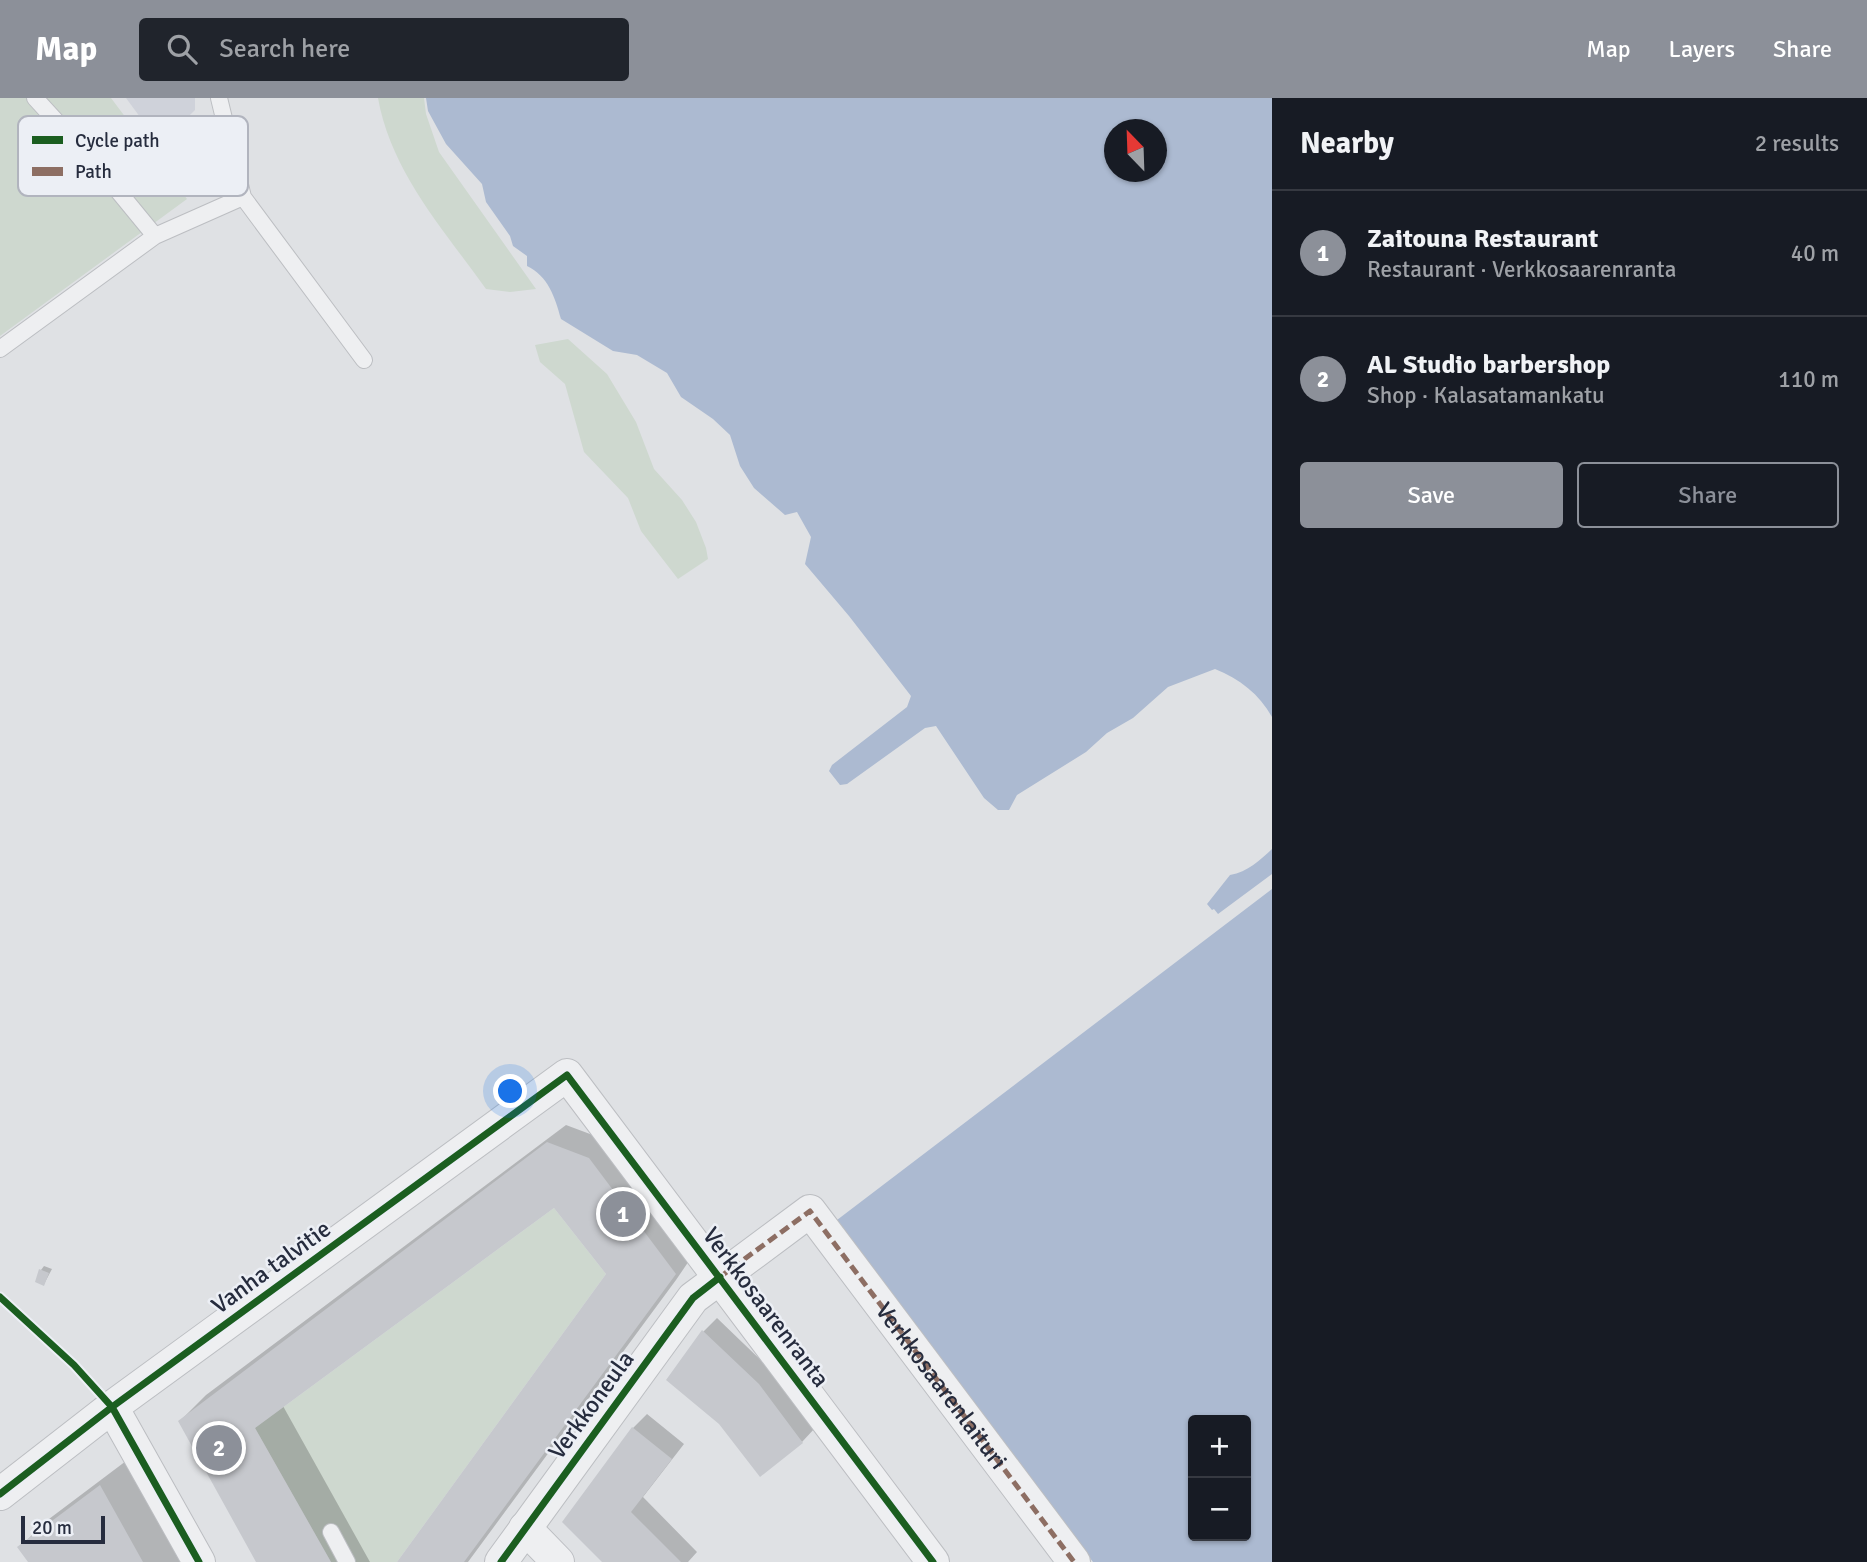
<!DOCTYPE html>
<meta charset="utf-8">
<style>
:root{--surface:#171b24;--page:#20242c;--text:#f1f3f6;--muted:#9ea1a6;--line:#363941;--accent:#8c9099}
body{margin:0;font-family:Signika,sans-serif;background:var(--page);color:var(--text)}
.controls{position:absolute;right:21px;bottom:21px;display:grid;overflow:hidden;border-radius:7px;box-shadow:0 2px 5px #0004}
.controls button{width:63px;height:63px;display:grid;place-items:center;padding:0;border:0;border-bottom:2px solid var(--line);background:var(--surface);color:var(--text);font:35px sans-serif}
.compass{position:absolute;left:1104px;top:21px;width:63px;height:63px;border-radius:50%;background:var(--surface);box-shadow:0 2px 5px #0004;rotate:337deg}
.scale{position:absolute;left:21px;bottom:18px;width:84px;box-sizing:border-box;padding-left:7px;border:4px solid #262c3e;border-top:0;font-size:19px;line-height:24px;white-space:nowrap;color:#262c3e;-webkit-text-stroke:5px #eceff5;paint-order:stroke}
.you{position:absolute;left:511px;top:994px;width:24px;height:24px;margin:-18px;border:5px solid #fff;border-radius:50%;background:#1a73e8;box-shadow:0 0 0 10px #1a73e833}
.badge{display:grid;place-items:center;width:46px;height:46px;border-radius:50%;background:var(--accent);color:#fff;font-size:23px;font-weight:700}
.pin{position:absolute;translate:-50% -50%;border:4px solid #fff;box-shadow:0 2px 7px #0006}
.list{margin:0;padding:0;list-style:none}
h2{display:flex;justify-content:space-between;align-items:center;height:91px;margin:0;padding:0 28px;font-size:30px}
h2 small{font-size:23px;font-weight:400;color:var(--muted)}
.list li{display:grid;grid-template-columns:46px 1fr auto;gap:21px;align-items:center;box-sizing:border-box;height:126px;padding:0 28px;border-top:2px solid var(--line)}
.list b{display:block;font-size:26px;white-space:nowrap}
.list p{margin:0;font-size:23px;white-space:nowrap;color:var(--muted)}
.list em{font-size:23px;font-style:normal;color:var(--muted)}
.actions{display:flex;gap:14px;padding:21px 28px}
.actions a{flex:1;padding:16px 0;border:2px solid var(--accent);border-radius:7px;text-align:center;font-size:24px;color:var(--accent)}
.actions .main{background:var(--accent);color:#fff}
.icon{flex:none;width:38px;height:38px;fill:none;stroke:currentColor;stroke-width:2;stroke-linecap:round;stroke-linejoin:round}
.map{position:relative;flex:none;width:1272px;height:1464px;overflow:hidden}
header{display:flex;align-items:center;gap:42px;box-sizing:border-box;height:98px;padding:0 35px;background:var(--accent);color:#fff}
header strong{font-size:33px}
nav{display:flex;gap:38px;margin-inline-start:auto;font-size:24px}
.search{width:490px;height:63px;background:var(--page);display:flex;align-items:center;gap:18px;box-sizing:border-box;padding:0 24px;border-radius:7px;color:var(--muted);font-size:26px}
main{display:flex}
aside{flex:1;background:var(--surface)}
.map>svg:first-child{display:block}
.built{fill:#cfd2da}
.green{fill:#ced8cf}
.water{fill:#acbad1;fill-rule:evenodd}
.shadow{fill:#0003}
.building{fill:#c6c8cd}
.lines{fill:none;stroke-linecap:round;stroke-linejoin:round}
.lane-casing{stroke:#bcbec2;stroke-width:18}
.street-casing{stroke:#bcbec2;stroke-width:34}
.lane{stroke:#eeeff1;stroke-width:16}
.street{stroke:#eeeff1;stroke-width:32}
.quiet{stroke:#8d6e63;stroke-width:5;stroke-dasharray:10 5;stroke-linecap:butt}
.cycleway-casing{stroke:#eceff5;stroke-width:11}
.cycleway{stroke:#1b5e20;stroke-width:7}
.labels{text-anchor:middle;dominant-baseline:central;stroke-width:5;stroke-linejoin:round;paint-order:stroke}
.street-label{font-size:24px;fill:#262c3e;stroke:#eceff5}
.key{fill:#eceff5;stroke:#b1b4be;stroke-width:2}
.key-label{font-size:19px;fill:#262c3e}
</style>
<header>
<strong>Map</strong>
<div class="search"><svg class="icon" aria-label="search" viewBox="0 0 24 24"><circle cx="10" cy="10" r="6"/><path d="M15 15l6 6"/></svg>Search here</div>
<nav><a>Map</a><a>Layers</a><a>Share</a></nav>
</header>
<main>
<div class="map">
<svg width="1272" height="1464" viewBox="0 0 1272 1464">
<rect width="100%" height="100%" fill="#dfe1e4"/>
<path class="built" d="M126 0H195V12L160 46Z"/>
<path class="green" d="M0 0H111L187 101 0 238Z
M378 0H424L426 16 439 54 536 191 510 194 486 191C444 132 391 74 378 0Z
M568 241 607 276 636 324 654 371 682 402 696 424 706 450 708 461 678 481 641 433 628 400 584 354 565 286 540 264 535 247Z
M554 1110 606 1176 397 1464H331L255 1330Z"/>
<path class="water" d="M426 0H1272V619C1259 596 1240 581 1215 571L1168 589 1133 620 1107 635 1086 654 1017 697 1009 712H998L984 700 936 628 925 630 847 686 840 687 829 673 832 667 907 609 911 598 849 518 805 466 811 439 797 414 785 417 754 390 740 368 730 337 713 321 681 299 667 275 637 257 613 253 561 221C555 199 548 178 527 168V158L513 148 510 138 486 104 482 86 446 46 428 13ZM1114 32H1156V74H1114Z
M1272 751V776L1218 816 1214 811 1212 812 1207 806 1230 777C1248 774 1260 762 1272 751Z
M1272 791V1464H1093L837 1122ZM1193 1322H1246V1438H1193Z"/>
<path class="shadow" d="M566 1027 606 1042 693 1157 676 1182 468 1464H399L608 1176 554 1108 283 1308 370 1464H259L180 1323 206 1297Z
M44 1168 52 1171 44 1186 41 1172Z
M717 1220 772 1273 815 1330 802 1344 703 1234Z
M647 1316 684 1346 643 1399 697 1454 688 1464H605L565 1424 633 1330Z
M126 1363 182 1464H31L20 1449 45 1424Z"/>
<path class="building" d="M547 1044 589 1060 676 1176 464 1464H397L606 1176 554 1110 255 1330 331 1464H256L178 1323Z
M39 1171 49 1175 44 1188 35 1184Z
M702 1232 759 1286 803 1345 760 1379 719 1326 666 1282Z
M632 1329 672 1361 631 1414 681 1464H602L562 1424Z
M100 1387 143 1464H28L17 1449Z"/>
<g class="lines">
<defs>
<path id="lane" d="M35 0 100 71 155 138
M219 0 243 99 364 262
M0 251 155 138 243 99
M331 1434 347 1464"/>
<g id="street">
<path d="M112 1309 199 1464"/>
<path d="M0 1396 112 1309 567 977 933 1464"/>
<path d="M525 1430 558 1464"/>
<path id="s1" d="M501 1464 693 1200 810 1113 1074 1464"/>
</g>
</defs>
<use href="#lane" class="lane-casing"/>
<use href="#street" class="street-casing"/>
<use href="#lane" class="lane"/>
<use href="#street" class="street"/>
<path class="quiet" d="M720 1179 810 1113 1074 1464"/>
<defs>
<path id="cycleway" d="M0 1199 74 1267 112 1309 199 1464
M0 1396 112 1309 567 977 933 1464
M501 1464 693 1200 720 1179"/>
</defs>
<use href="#cycleway" class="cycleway-casing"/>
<use href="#cycleway" class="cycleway"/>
</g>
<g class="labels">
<g class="street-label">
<text transform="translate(271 1169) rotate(-36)">Vanha talvitie</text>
<text transform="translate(766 1209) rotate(53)">Verkkosaarenranta</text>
<text stroke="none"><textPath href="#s1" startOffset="691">Verkkosaarenlaituri</textPath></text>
<text transform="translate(591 1307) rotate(-54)">Verkkoneula</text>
</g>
</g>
<rect x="18" y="18" width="230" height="80" rx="10" class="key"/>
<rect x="32" y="38" width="31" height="8" fill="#1b5e20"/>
<rect x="32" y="69" width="31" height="9" fill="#8d6e63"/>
<g class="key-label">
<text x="75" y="49">Cycle path</text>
<text x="75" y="80">Path</text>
</g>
</svg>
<div class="controls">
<button>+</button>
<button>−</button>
</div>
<svg class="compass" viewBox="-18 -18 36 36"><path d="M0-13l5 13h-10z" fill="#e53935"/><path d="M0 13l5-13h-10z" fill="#9ea1a6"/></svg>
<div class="scale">20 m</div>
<div class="you"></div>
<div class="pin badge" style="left:623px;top:1116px">1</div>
<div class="pin badge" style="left:219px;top:1350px">2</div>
</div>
<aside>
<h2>Nearby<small>2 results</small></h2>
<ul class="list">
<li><span class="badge">1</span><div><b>Zaitouna Restaurant</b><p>Restaurant · Verkkosaarenranta</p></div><em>40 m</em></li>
<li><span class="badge">2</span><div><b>AL Studio barbershop</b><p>Shop · Kalasatamankatu</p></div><em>110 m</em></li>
</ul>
<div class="actions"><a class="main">Save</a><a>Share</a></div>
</aside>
</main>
